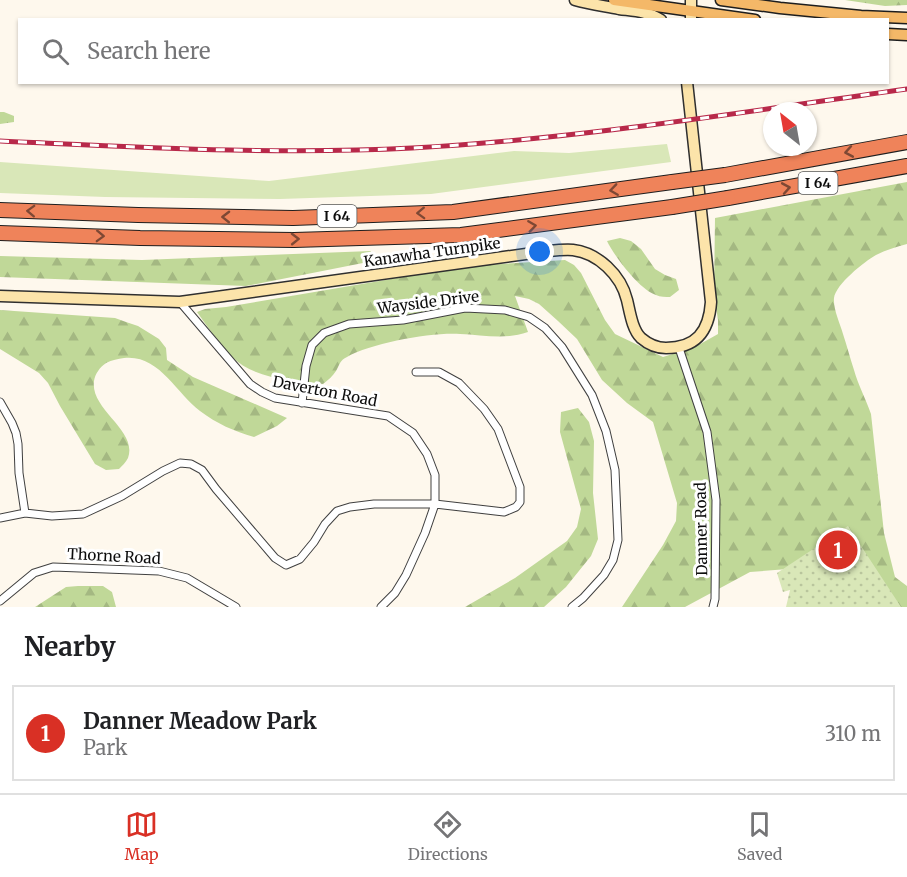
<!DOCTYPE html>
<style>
:root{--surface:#fff;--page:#f6f6f6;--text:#202124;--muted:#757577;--line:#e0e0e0;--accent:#d93025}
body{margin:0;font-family:Merriweather,serif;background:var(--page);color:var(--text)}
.compass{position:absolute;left:763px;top:102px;width:54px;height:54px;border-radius:50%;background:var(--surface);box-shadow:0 2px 4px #0004;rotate:329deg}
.you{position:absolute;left:540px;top:252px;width:21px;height:21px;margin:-15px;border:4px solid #fff;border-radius:50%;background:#1a73e8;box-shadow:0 0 0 9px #1a73e833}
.badge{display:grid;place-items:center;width:39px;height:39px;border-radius:50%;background:var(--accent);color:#fff;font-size:20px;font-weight:700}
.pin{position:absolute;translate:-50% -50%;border:3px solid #fff;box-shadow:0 2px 6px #0006}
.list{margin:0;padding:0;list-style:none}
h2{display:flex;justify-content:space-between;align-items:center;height:78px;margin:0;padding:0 24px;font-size:26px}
h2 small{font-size:20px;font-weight:400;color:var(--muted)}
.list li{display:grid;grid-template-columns:39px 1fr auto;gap:18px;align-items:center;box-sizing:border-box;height:96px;margin:0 12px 12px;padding:0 12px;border:2px solid var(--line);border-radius:0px}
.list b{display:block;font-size:22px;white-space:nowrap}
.list p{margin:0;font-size:20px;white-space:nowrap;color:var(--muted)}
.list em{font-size:20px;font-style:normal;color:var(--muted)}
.icon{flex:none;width:33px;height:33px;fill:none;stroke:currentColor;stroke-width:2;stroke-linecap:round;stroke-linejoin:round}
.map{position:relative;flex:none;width:907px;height:607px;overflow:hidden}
.search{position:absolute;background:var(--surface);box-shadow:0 2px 4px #0004;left:18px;right:18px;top:18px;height:66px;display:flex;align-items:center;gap:15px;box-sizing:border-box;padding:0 21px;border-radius:0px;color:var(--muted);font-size:22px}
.sheet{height:186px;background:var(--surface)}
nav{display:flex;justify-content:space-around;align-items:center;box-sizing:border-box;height:84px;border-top:2px solid var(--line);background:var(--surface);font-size:16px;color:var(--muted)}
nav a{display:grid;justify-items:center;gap:3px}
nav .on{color:var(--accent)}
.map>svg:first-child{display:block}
.grass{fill:#d9e7b8}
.forest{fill:url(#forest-firs)}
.park{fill:url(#park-dots)}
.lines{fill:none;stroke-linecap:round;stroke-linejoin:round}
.minor-casing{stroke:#404040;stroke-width:9}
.secondary-casing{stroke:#2f2f2f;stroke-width:13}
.primary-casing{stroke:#1e1e1e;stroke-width:13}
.motorway-casing{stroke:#1e1e1e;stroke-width:16}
.minor{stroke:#fff;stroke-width:7}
.secondary{stroke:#fce4aa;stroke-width:10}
.primary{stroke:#f4b868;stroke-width:10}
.motorway{stroke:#ef835a;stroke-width:14}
.rail-casing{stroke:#b8294a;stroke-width:5}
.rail{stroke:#fff;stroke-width:3;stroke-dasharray:9;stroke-linecap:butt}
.motorway-bridge-casing{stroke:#1e1e1e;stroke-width:16;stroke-linecap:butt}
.motorway-bridge{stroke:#ef835a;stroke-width:14}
.oneway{stroke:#7e4834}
.labels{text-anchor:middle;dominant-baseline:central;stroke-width:6;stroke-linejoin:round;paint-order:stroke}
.shield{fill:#fff;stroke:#565656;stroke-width:1.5}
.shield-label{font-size:14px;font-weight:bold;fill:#0d0d0d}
.street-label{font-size:15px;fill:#0d0d0d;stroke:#fff}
</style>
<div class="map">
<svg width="907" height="607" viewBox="0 0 907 607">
<defs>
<pattern id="forest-firs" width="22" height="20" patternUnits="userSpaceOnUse" patternTransform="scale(1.5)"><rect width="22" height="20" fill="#c0d898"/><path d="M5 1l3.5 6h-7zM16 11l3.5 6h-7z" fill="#a4b882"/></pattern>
<pattern id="park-dots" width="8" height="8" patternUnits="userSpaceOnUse" patternTransform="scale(1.5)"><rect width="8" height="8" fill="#d9e7b8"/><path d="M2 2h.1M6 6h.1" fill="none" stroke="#b9c59d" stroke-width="1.8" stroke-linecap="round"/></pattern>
</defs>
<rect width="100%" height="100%" fill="#fef8ed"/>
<path class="grass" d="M667 144 671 162 431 194 280 199 105 197 0 193V162L269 181 514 151 569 153Z"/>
<path class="forest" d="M845 0H907V5L885 6Z
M0 112H4L14 116V122L0 124Z
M907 182V244C896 247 886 250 876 255 864 262 836 284 834 298 833 309 840 323 843 334 847 346 850 358 854 370 858 385 866 399 871 414L884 533 895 577 907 586V607H793L788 569 750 572 685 607H622L663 545 676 521 677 503 653 422 627 403 602 380 577 339 558 321 539 304 529 299 515 296 528 332C506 340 483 335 460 334 432 332 371 343 347 357 340 360 340 364 336 371 333 376 328 380 323 384 292 380 255 380 231 356 218 343 208 327 197 312L205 309 226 307 468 266 565 260 574 265 581 273 605 320 615 334 663 357 695 347 718 334V320L714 294 715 218Z
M620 238 631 241 641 249 655 269 665 275 676 279 679 290 670 297C666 297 660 297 656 295 640 290 614 256 607 241Z
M371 251 368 262 246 286 0 277V256L142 260Z
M0 310 115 318 126 322 138 326 159 339 166 348 167 360 193 377 287 418 277 426 254 437C234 431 217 424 200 411 176 393 159 354 124 358 118 359 112 360 106 363 100 367 95 374 94 381 90 410 138 430 128 458 126 462 122 466 119 469L106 470 95 464 60 406 48 383 39 373 0 349Z
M578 408 589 422 594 441 593 493 598 539 591 556 566 587 544 607H465L515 578 567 541 577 527 581 509 560 432 561 412Z
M78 586H103L112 592 116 607H35L66 587Z"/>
<path class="park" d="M848 526 901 607H786L790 590 783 592 777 573Z"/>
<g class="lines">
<defs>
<path id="minor" d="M180 302 250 384 262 392 275 398 388 416 413 433 427 454 435 475V504L425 533 406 575 395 593 381 607
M679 348 707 432 716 500 715 599 713 607
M0 402 12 423 16 433 18 444 19 473 25 513
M302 403 306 366 312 345 324 333 349 324 403 320 465 308 505 310 529 317 545 328 562 347 592 395 606 431 615 470 618 540 613 560 604 575 583 598 572 607
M0 518 25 513 52 516 83 514 122 496 163 471 180 463 191 464 202 470 216 489 275 558 286 565 300 559 314 542 325 524 337 511 350 507 374 504H435L504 512 516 507 520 502V487L498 429 484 409 459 383 439 372H416
M0 601 34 573 53 567 159 571 187 578 236 607"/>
<path id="secondary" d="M575 0C589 4 604 6 619 9 634 11 647 11 661 20
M691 20V0
M0 296 180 302 540 252C551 251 563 249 573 250 598 253 621 275 627 300 630 312 632 329 641 338 648 344 657 348 666 348 696 348 709 332 711 302L687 82"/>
<path id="primary" d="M614 0 755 20
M721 0 780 8 861 16 907 18
M888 34 907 35"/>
<path id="motorway" d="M725 175 907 142
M728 198 907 166
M0 210 138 215 293 218 453 212 672 182
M0 233 140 238 294 240 461 235 672 207"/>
</defs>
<use href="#minor" class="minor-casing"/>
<use href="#secondary" class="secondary-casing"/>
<use href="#primary" class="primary-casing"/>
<use href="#motorway" class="motorway-casing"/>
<use href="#minor" class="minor"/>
<use href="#secondary" class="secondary"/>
<use href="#primary" class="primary"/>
<use href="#motorway" class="motorway"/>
<defs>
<path id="rail" d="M0 141C137 147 274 155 412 148 578 139 743 112 907 89"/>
</defs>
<use href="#rail" class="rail-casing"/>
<use href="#rail" class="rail"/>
<defs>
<path id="motorway-bridge" d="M672 182 725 175
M672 207 728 198"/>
</defs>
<use href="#motorway-bridge" class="motorway-bridge-casing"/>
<use href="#motorway-bridge" class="motorway-bridge"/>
</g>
<defs><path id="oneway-chevron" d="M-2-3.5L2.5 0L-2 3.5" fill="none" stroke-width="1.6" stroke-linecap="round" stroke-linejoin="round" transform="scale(1.5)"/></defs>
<g class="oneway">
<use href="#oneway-chevron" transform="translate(849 152) rotate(170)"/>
<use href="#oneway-chevron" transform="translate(786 188) rotate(-10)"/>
<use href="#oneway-chevron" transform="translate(614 190) rotate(172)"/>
<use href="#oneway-chevron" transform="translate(31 211) rotate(-178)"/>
<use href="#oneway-chevron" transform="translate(421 213) rotate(178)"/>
<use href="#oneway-chevron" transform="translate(226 217) rotate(-179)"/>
<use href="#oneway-chevron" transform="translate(532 226) rotate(-8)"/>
<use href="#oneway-chevron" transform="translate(100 236) rotate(2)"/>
<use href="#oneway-chevron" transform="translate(295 239) rotate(-1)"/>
</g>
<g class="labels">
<g class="shield">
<rect x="798.5" y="172" width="39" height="22" rx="4.5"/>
<rect x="317.5" y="205" width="39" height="22" rx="4.5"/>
</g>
<g class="shield-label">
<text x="818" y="183">I 64</text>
<text x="337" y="216">I 64</text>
</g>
<g class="street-label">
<text transform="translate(432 252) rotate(-8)">Kanawha Turnpike</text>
<text transform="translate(428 302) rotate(-7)">Wayside Drive</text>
<text transform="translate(325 391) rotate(11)">Daverton Road</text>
<text transform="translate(701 529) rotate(-91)">Danner Road</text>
<text transform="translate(114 556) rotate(3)">Thorne Road</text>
</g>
</g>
</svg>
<svg class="compass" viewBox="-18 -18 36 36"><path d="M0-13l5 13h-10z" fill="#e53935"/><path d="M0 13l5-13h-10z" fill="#757577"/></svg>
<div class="you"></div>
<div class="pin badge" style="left:838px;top:550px">1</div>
<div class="search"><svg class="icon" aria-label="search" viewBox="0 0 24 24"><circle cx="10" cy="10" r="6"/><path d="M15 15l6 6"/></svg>Search here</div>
</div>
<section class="sheet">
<h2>Nearby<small></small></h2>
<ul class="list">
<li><span class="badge">1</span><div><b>Danner Meadow Park</b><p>Park</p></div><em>310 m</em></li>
</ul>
</section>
<nav>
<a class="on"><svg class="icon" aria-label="map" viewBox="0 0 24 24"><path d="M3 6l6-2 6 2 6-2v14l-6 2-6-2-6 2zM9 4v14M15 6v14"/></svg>Map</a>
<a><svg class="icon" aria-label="directions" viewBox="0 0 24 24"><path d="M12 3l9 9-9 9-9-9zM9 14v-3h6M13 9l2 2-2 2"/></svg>Directions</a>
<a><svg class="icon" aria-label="saved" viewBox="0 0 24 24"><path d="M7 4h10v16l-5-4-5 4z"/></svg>Saved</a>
</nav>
